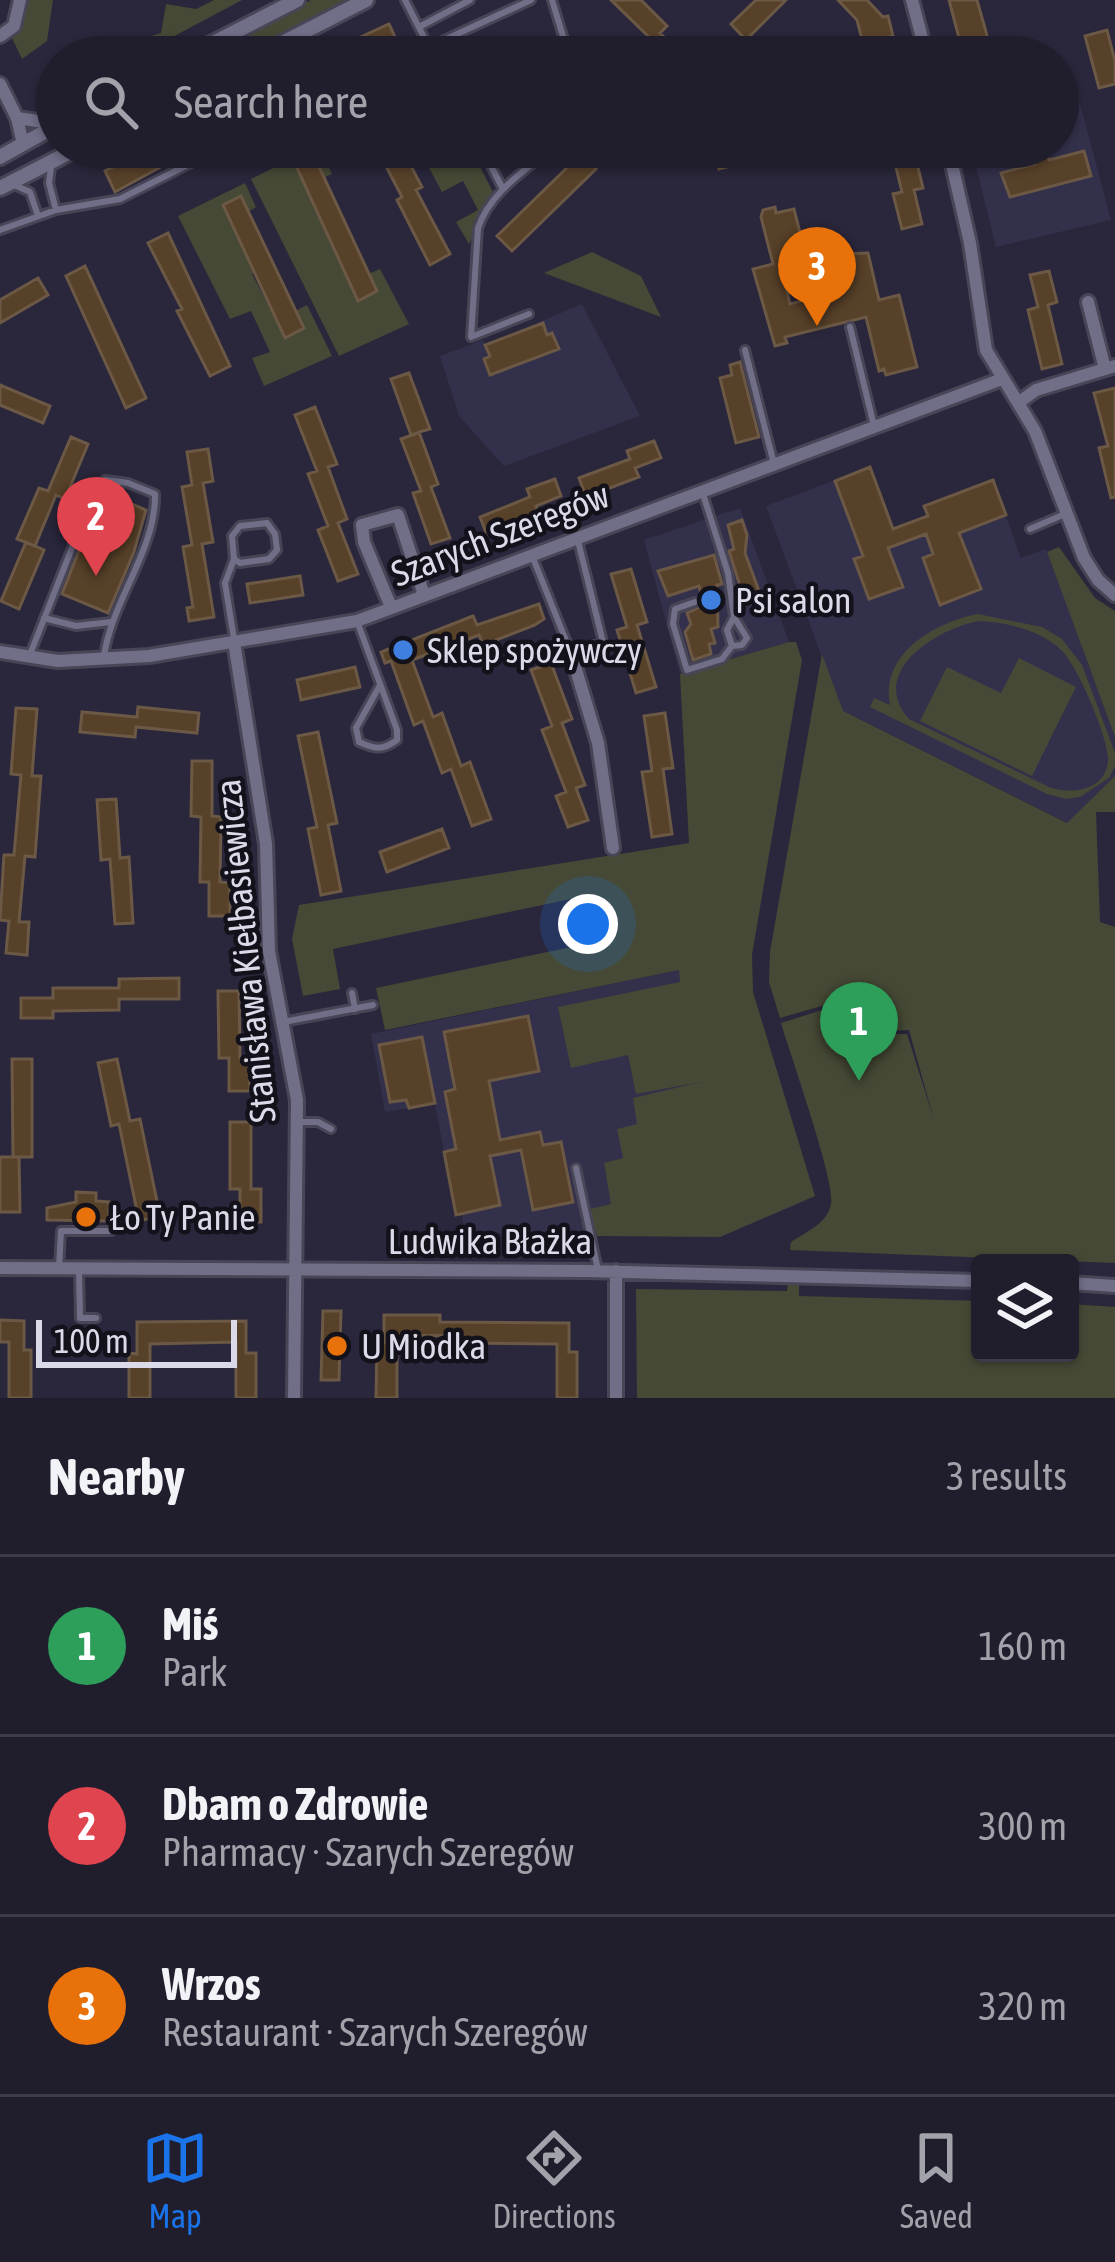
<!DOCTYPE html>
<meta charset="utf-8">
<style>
:root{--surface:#201d2d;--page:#282635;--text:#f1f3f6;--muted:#a2a2aa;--line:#3d3b49;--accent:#1a73e8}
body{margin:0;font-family:"Asap Condensed",sans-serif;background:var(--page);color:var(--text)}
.controls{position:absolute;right:36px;bottom:36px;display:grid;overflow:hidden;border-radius:12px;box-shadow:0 3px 9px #0004}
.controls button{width:108px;height:108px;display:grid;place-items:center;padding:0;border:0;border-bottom:3px solid var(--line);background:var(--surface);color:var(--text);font:60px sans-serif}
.scale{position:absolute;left:36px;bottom:30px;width:201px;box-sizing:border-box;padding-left:12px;border:6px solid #dbdae8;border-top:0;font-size:33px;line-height:42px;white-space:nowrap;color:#dbdae8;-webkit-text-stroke:9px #13121b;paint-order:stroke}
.you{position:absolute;left:588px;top:924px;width:42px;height:42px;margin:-30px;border:9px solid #fff;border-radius:50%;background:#1a73e8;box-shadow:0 0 0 18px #1a73e833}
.badge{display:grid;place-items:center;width:78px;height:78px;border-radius:50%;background:var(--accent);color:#fff;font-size:39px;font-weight:700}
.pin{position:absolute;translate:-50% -99px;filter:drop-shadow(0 3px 6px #0008)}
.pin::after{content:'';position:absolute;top:63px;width:42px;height:36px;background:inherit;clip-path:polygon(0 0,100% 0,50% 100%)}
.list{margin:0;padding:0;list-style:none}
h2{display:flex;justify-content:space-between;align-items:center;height:156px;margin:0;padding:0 48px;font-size:51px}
h2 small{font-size:39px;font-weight:400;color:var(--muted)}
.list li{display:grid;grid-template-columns:78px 1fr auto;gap:36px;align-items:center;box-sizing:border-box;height:180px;padding:0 48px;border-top:3px solid var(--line)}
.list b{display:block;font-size:45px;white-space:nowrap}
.list p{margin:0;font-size:39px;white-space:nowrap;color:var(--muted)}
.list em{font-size:39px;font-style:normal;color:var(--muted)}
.icon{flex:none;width:66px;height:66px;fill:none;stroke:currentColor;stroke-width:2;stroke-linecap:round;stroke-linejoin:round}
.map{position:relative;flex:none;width:1115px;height:1398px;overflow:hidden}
.search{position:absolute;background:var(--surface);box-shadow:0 3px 9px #0004;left:36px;right:36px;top:36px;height:132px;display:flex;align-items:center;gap:30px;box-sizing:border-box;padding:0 42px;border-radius:66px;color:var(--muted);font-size:45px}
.sheet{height:696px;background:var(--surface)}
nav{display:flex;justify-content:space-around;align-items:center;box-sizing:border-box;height:168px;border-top:3px solid var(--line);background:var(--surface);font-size:33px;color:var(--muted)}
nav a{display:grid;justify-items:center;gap:6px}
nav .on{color:var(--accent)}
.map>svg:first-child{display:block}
.built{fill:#33304b}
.green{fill:#464935;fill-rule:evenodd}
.building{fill:#584129;stroke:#6b5845;stroke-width:3}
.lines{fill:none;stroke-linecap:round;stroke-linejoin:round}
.service-casing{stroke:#474556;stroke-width:12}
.minor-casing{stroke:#474556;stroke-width:18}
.tertiary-casing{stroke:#474556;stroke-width:20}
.service{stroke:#716f88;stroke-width:6}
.minor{stroke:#716f88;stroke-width:12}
.tertiary{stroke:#716f88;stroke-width:14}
.shop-dot{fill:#3f7fe0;stroke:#13121b;stroke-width:4.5}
.food-dot{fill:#e8710a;stroke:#13121b;stroke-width:4.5}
.labels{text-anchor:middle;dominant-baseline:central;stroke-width:9;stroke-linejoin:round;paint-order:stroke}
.street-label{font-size:36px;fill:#dbdae8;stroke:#13121b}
.poi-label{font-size:36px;fill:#dbdae8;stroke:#13121b;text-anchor:start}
</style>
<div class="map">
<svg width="1115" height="1398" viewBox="0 0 1115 1398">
<rect width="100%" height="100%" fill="#2a273c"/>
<path class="built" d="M1074 81 1111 220 996 247 971 147H1058V85Z
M582 304 640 416 504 466 459 416 440 356 483 340 486 345Z
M870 467 894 529 927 516 924 506 993 480 1021 558 1046 549 1115 737V776L1068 823 842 711 766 506Z
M740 508 789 642 680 674 644 540Z
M698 966 805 1201 720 1237 465 1233 462 1215H456L435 1104 385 1112 371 1034Z"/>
<path class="green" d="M26 0H53L47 41 22 59 12 38 22 29Z
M214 0H242L135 57H85L161 33 166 4 196 9Z
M311 0H350L239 57H202Z
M315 147H319L332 174 325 177 315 159 297 168 358 300 376 291 368 274 380 269 409 324 339 356 251 179Z
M431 147H470L493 192 469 244 456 222 478 210 463 181 442 192 421 153Z
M245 183 256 207 249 211 241 196 223 206 256 271 252 274 285 337 303 329 295 311 307 305 332 356 264 386 252 358 270 352 251 311 230 319 178 216Z
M592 252 641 276 661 317 544 273Z
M1059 547 1095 598 1115 611V737L1047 552Z
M978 614 1042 627 1062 639 1082 665 1115 753V766L1109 778 1080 797 1066 799 1047 794 870 707 874 698 890 705C880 654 935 622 978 614ZM979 621C1006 622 1038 630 1059 648 1076 661 1109 739 1108 760 1106 791 1071 795 1049 787L909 719C867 672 938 628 979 621Z
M789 642H796L802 660 752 955 753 992 815 1196 720 1237 597 1236 590 1209 611 1204 604 1163 623 1158 617 1129 637 1124 633 1098 701 1082 636 1094 628 1055 571 1068 558 1007 680 982 679 970 385 1030 376 988 586 944 576 898 333 949 340 989 303 996 292 939 299 905 689 843 680 674Z
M822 654 843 711 1067 823 1115 776V812H1096L1100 922 1115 927V1263L790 1250 791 1242C806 1232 828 1223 831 1204 836 1183 790 1054 781 1023L838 1005 846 1024 879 1034H907L934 1120 909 1030 877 1031 847 1021 839 1001 780 1018 769 982 770 952Z
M1019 658 1076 687 1032 776 920 721 947 667 1001 693Z
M788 1283H799V1296L980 1301V1353H1070V1304L1115 1307V1398H637L636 1289 787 1291Z"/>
<path class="building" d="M611 0H641L667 26 660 33 684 57H654L645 48 652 40Z
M756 0H786L746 40 731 24Z
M838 0H867L883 17 888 16 893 36 863 43 857 20Z
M949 0H977L991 50 964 57Z
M389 24 396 39 364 57H317Z
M1107 30 1115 61V84L1099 88 1085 36Z
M154 147H197L115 192 105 171Z
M376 147H401L422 187 416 190 450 254 430 265 397 200 402 197Z
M694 147H826V151L780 162 778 154 719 169 716 155 697 159Z
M891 147H913L923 188 914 190 922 224 902 229 893 194 902 192Z
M1030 147H1045L1049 160 1084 151 1091 176 1010 197 1001 173 1035 164Z
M581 154 596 169 512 251 497 236Z
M315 158 377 291 358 301 297 168Z
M241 196 304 328 285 338 223 205Z
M775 207 776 213 794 209 809 268 783 275 790 304 838 292 831 262 843 260 842 254 868 253 879 300 899 295 917 367 886 375 884 369 879 371 866 317 785 337 787 343 775 346 753 269 773 264 761 217 763 210Z
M168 233 230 366 210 376 177 311 182 309 148 243Z
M85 266 146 398 126 408 66 276Z
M1049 271 1057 302 1048 305 1062 364 1042 369 1028 310 1038 307 1030 275Z
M38 278 48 295 0 323V300Z
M543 323 547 335 552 333 559 349 490 375 484 359 490 356 485 345Z
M740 362 759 437 736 443 720 378 732 375 730 365Z
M409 373 430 429 419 432 438 484 431 487 450 538 431 544 413 493 421 491 401 439 418 433 411 435 391 379Z
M0 385 50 406 43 423 0 405Z
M1115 388V497L1111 498 1099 448 1108 446 1094 393Z
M315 407 337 464 328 467 347 519 338 523 358 574 338 581 318 530 328 526 308 474 317 471 295 415Z
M71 437 88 444 65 499 56 495 35 546 17 539 39 488 48 491Z
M654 441 661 458 635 468 639 477 586 497 579 478 630 459 627 451Z
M208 449 213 481 203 483 213 542 202 544 214 617 189 621 187 608 193 607 183 547 192 545 182 487 192 485 187 452Z
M870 467 893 529 928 516 924 506 993 480 1006 515 959 533 981 589 940 605 923 558 933 554 926 534 888 548 903 587 869 599 854 559 863 556 835 481Z
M555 479 561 496 536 506 539 515 487 535 480 517 530 497 527 489Z
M102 491 146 510 134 552 108 613 62 594Z
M742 520 747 535 745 553 759 591V600L746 605 729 551 734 549 728 525Z
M26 542 44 550 19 609 1 601Z
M714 555 722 584 717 585 718 627 711 629 715 643 709 644 711 654 693 660 685 632 691 624 687 613 704 605 699 586 668 596 658 571Z
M631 569 647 622 637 625 656 687 636 693 617 630 627 627 611 574Z
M300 576 303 595 250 603 247 584Z
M539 604 544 619 535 625 483 645 479 635 412 660 433 717 442 713 461 766 470 762 491 819 472 826 451 769 442 773 423 721 414 725 391 661 385 663 381 652 473 616 477 625Z
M551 663 572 719 562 723 585 785 576 788 588 820 568 827 556 796 566 792 542 730 552 726 531 670Z
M355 667 360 687 301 700 297 680Z
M138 707 199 713 197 733 136 727 135 737 80 732 82 712 137 717Z
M16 708 37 709 32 776H41L35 857 25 856 19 922H29L27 955 6 953 9 921 0 920 4 855H14L21 775 11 774Z
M665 713 673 768 663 769 672 834 652 837 642 772 652 771 644 716Z
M318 732 337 823 328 825 341 891 321 895 308 829 317 827 298 736Z
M192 761H212V816L221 817 220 882 230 883V916H209V882H200L201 817 191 816Z
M116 799 120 858 129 857 133 923 115 924 110 859 101 860 97 800Z
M442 829 449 848 387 872 380 852Z
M179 978V999H119V1010L53 1011V1018H21V998H53V988H119V979Z
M218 991H239L240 1058H249L250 1091H229V1058H219Z
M528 1016 539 1071 489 1081 500 1140 540 1132 543 1145 561 1142 573 1202 533 1210 521 1150 490 1156 500 1205 456 1215 444 1152 456 1149 445 1092 455 1089 444 1032Z
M422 1037 435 1103 409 1108 406 1100 390 1102 379 1045Z
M12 1059H32V1157H13Z
M117 1059 130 1121 140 1119 160 1216 139 1221 119 1124 111 1126 98 1063Z
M230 1122H251V1189H261V1222H240V1189H230Z
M0 1157H19L20 1212H0Z
M76 1192 96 1193V1201L109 1202V1221L47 1220V1208L76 1202Z
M323 1311H341L339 1380H321Z
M384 1315H440V1322L569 1323V1352H577V1398H557V1344L459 1343V1336L397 1335V1398H376L377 1343H384Z
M0 1320 24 1321V1350H31V1398H9V1342H0Z
M246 1321V1353H256V1398H236V1342L150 1344V1398H129V1353L137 1354V1322Z"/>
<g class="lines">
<defs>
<path id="service" d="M405 0 434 57
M552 0 569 56
M419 27 470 0
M429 47 531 0
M396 57 426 41
M481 147 503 189
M51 167 49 183 56 210
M12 184 30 192 38 216
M0 230 56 210 120 199 223 147
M529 314 471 337 478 228C490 192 526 170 553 147
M850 327 874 426
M745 350 774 464
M703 494 728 573 734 617 747 638 742 645 732 646 727 630 734 617
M1030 529 1065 514
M533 558 571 653 603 642 577 537
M234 559 232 536 240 526 267 523 275 534 277 550 269 559 240 563 234 559 225 583 234 639
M695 602 675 609 673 624 687 670 722 659 732 646
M44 618 76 626 111 622
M357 621 397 730V740C382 751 375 749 359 742L356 728 379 687
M29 657 96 487 105 480 128 483 155 494C156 550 112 600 104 656
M352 993 355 1009
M283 1022 373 1005
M300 1122H318L331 1129
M576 1168 598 1270
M59 1268 61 1231H111
M79 1272 80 1318H96"/>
<path id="minor" d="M912 0 927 57
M0 36 14 26 20 0
M0 84 17 118 23 144
M17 118 57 124
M948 147 970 243 986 350 1035 431 1084 558 1098 580 1115 595
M1088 302 1105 369
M1018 403 1036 390 1115 366
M391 607 364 542 362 525 398 515 424 595
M234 642 266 844 269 951 297 1100 294 1398
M0 652 58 661 149 656 357 621 1002 379
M571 653 598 743 613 848
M0 1268 585 1271 980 1281
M1070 1283 1115 1286
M616 1398V1271"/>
<path id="tertiary" d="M186 57 297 0
M255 57 366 0
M0 157 57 125
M0 188 80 147"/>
</defs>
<use href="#service" class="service-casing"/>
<use href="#minor" class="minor-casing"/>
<use href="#tertiary" class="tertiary-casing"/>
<use href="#service" class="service"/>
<use href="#minor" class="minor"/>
<use href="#tertiary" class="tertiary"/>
</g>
<g class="shop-dot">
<circle cx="711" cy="600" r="12"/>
<circle cx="403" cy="650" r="12"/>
</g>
<g class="food-dot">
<circle cx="86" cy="1217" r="12"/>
<circle cx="337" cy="1346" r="12"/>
</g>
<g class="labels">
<g class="street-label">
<text transform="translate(500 534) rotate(-21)">Szarych Szeregów</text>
<text transform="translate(245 951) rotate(-96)">Stanisława Kiełbasiewicza</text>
<text x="490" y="1241">Ludwika Błażka</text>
</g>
<g class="poi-label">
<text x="735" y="600">Psi salon</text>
<text x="427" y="650">Sklep spożywczy</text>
<text x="110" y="1217">Ło Ty Panie</text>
<text x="361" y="1346">U Miodka</text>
</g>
</g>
</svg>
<div class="controls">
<button><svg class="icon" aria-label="layers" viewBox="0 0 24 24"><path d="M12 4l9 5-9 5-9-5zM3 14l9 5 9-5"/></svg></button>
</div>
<div class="scale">100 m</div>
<div class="you"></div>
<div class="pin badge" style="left:859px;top:1081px;background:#2e9e5b">1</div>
<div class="pin badge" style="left:96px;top:576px;background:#e0444e">2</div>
<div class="pin badge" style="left:817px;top:326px;background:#e8710a">3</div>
<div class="search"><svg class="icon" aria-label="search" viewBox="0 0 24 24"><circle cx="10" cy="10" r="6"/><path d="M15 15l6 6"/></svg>Search here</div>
</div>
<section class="sheet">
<h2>Nearby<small>3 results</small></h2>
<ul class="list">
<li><span class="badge" style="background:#2e9e5b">1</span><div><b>Miś</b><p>Park</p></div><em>160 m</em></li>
<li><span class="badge" style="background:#e0444e">2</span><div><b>Dbam o Zdrowie</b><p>Pharmacy · Szarych Szeregów</p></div><em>300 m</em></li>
<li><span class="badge" style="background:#e8710a">3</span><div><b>Wrzos</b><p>Restaurant · Szarych Szeregów</p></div><em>320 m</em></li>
</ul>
</section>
<nav>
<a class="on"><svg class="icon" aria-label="map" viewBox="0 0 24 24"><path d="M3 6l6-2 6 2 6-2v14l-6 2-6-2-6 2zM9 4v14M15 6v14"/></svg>Map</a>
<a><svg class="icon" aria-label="directions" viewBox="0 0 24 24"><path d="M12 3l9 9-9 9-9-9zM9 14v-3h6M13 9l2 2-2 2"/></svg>Directions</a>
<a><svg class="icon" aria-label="saved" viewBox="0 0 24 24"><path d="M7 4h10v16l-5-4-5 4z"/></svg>Saved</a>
</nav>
